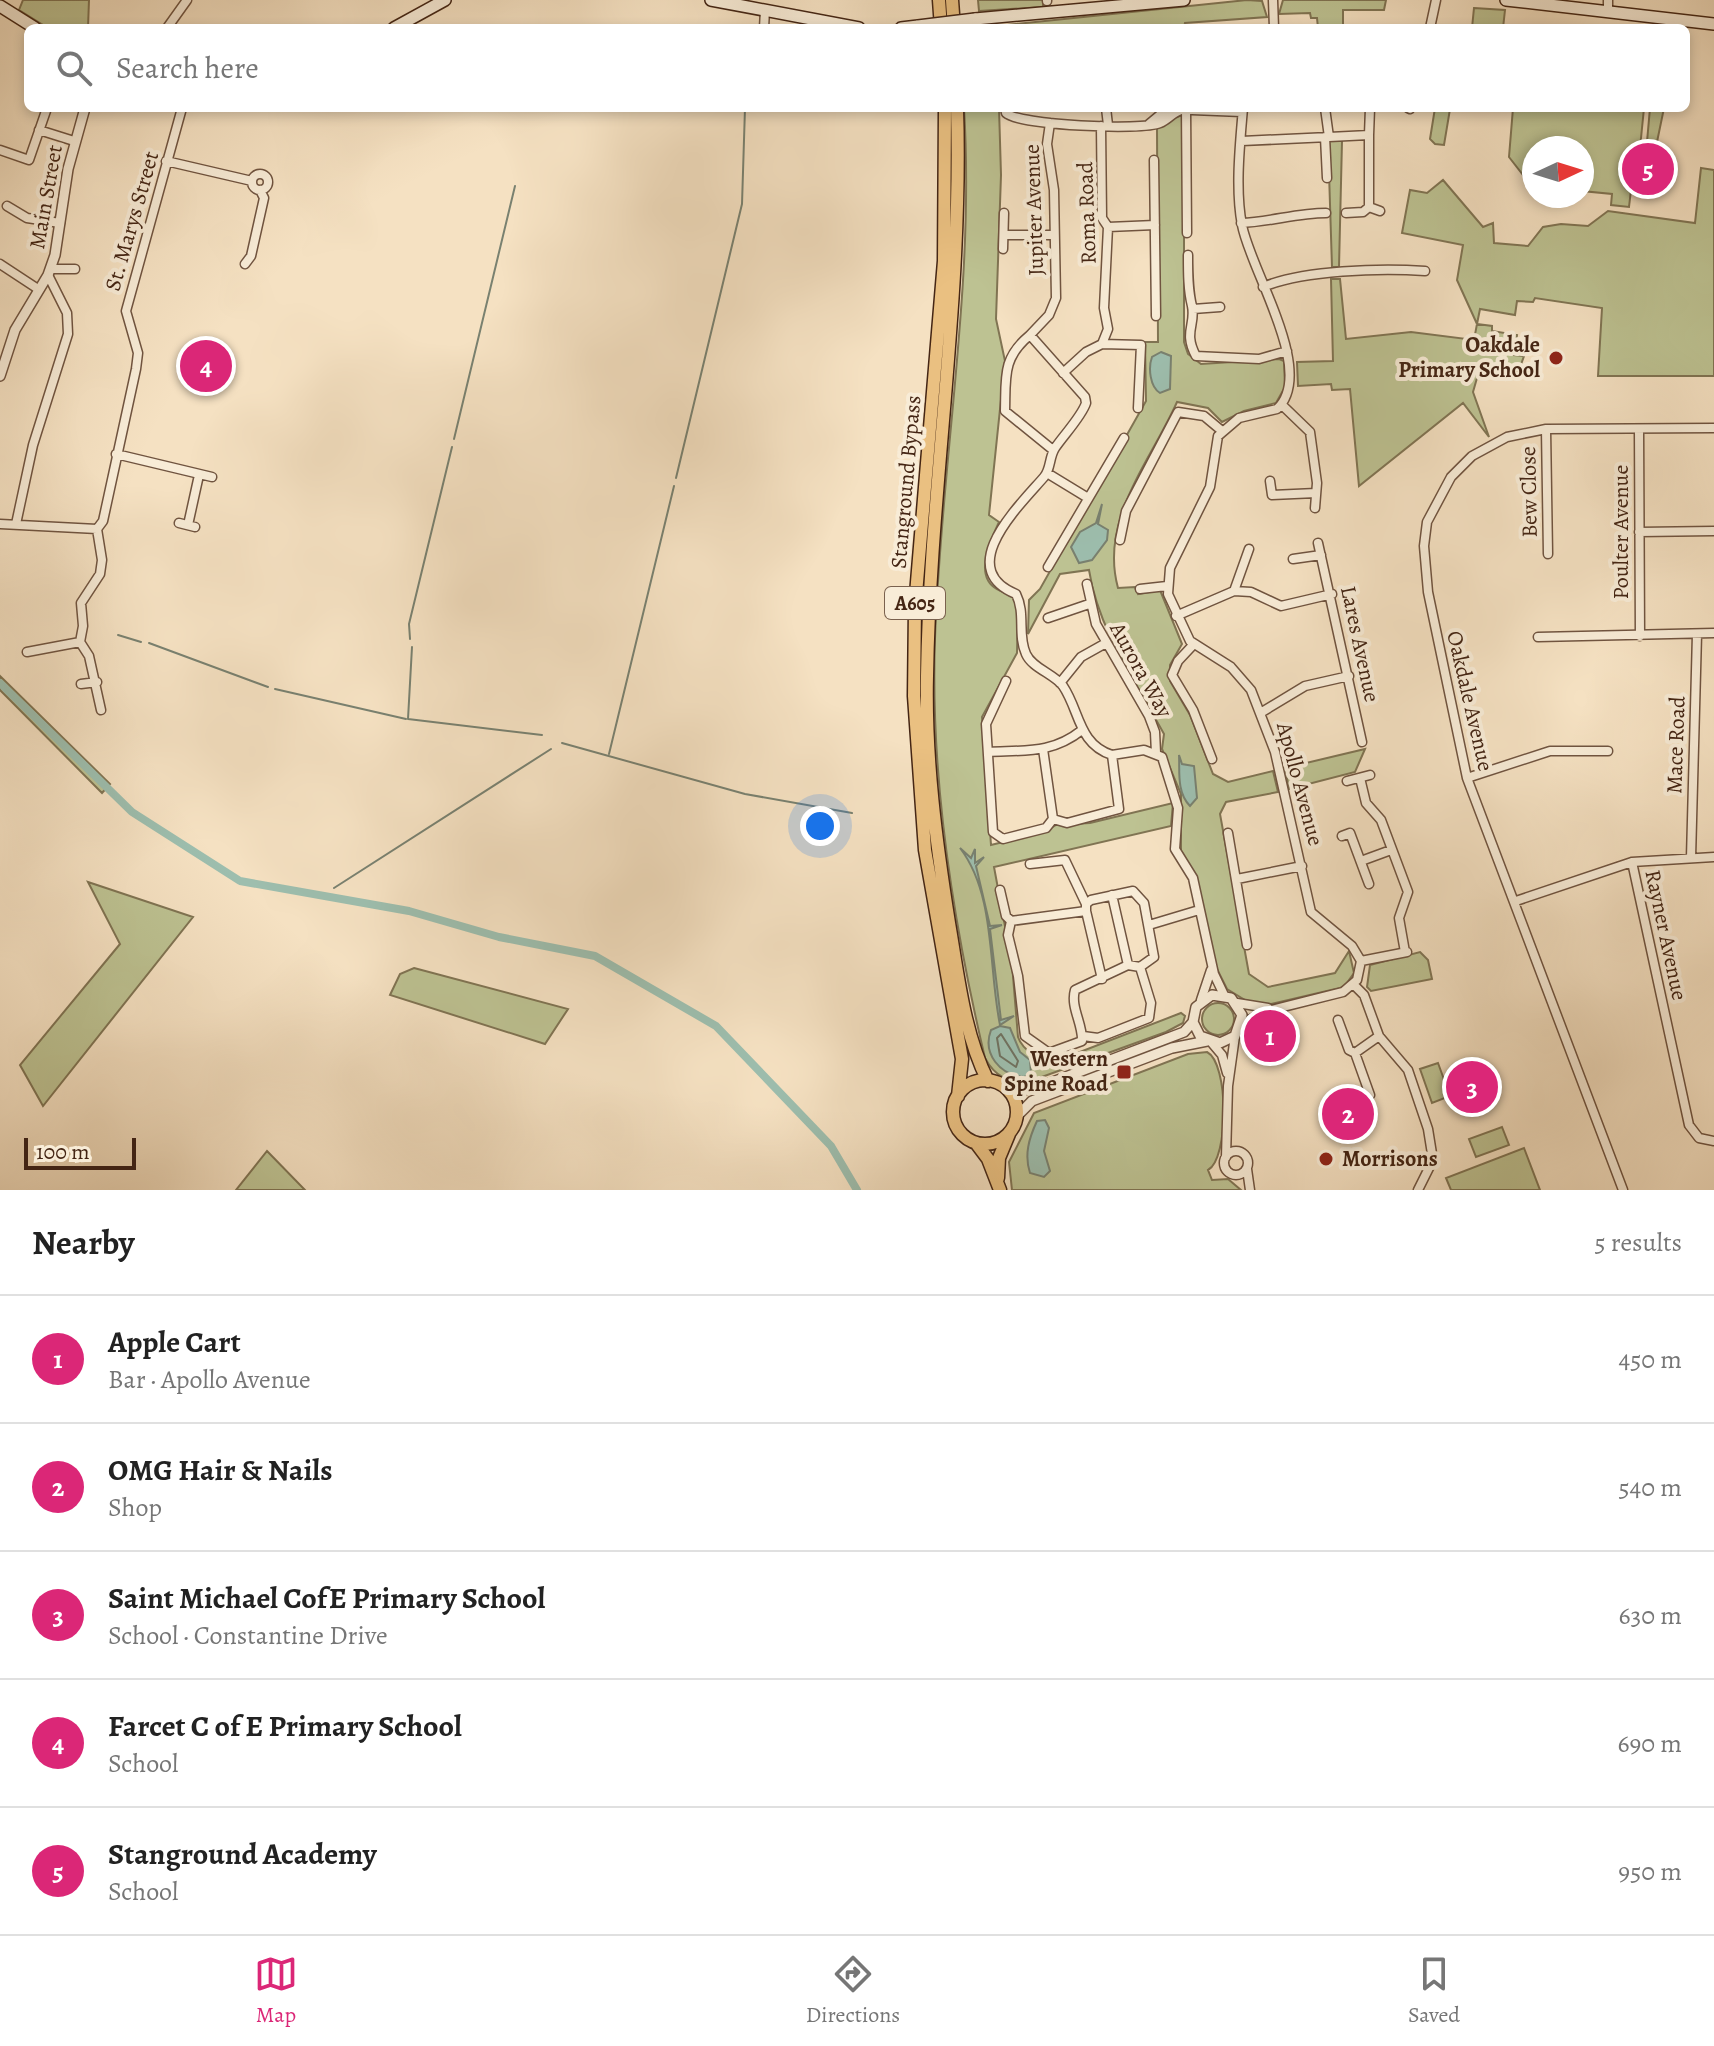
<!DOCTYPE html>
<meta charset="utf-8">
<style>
:root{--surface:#fff;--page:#f6f6f6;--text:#222;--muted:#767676;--line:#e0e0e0;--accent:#db2777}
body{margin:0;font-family:Alegreya,serif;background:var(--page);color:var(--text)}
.compass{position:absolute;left:1522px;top:136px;width:72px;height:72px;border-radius:50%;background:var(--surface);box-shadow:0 4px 12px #0003;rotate:86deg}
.scale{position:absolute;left:24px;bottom:20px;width:112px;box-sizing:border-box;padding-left:8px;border:4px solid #442514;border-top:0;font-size:22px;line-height:28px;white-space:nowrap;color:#442514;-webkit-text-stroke:6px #f8ecd7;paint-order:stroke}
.you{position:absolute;left:820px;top:826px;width:28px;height:28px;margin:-20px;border:6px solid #fff;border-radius:50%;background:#1a73e8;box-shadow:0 0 0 12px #1a73e833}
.badge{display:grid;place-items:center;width:52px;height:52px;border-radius:50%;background:var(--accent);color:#fff;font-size:26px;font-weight:700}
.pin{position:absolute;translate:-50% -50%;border:4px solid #fff;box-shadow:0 2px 8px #0006}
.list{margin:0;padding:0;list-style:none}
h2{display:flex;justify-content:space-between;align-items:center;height:104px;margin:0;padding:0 32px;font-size:34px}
h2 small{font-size:26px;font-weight:400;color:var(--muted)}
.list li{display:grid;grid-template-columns:52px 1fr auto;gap:24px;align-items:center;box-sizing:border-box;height:128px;padding:0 32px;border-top:2px solid var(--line)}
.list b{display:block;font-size:30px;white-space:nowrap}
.list p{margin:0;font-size:26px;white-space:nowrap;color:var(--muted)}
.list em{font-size:26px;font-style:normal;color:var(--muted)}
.icon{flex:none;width:44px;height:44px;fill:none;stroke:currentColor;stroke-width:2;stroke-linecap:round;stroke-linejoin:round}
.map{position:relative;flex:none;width:1714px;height:1190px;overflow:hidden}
.search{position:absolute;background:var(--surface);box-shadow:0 4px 12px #0003;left:24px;right:24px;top:24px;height:88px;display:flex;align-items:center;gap:20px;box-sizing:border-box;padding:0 28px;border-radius:12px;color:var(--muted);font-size:30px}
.sheet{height:744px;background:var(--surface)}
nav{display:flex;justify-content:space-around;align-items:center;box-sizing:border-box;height:112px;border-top:2px solid var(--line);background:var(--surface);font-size:22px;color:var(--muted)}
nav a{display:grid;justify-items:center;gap:4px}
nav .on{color:var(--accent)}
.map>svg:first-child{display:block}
.green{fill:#bdc292;stroke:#807453;stroke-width:2}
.water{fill:#9dbeae;stroke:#798170;stroke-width:2}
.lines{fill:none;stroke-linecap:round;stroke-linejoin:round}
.shore{stroke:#707261;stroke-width:2}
.stream{stroke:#798170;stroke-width:2}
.canal{stroke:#9dbeae;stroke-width:8}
.minor-casing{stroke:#705440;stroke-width:11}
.tertiary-casing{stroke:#705440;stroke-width:12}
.secondary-casing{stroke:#442514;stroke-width:14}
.primary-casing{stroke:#442514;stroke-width:15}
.minor{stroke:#f8ecd7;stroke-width:8}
.tertiary{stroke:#f8ecd7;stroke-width:9}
.secondary{stroke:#f8ecd7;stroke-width:11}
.primary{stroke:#eac081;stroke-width:12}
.secondary-bridge-casing{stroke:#442514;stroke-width:14;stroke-linecap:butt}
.secondary-bridge{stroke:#f8ecd7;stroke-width:11}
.poi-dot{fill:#8f2418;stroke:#f8ecd7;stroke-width:3}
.labels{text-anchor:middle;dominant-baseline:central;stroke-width:8;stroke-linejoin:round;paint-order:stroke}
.shield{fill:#f8ecd7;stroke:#7a614e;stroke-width:2}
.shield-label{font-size:20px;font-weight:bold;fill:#442514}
.street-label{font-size:22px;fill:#442514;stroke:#f8ecd7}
.poi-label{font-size:22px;font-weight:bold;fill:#442514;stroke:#f8ecd7;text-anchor:end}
</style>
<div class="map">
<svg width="1714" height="1190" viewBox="0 0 1714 1190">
<rect width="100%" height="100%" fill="#f5e1c2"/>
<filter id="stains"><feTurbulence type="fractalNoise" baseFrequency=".0025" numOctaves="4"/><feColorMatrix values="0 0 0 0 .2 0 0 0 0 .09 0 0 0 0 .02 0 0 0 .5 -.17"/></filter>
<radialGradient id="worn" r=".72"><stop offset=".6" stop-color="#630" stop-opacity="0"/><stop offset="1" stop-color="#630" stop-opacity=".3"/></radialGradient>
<path class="green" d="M23 0H89L88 28H48L19 10Z
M978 0H1043V7L979 11Z
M1247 0 1262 1 1267 17 1185 23 1184 28H978Z
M1283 0H1386L1384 10H1343V28H1318L1317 18H1311L1310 13 1279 14Z
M1474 8 1505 10 1503 28H1472Z
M964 108H999L1001 175 996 319 1005 361 989 515 999 522C991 539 973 576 997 589 1006 594 1012 594 1018 604L1017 653 982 717 991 845 1044 832 1056 825 1090 823 1173 803 1171 826 994 867 1012 964 1018 1037C1022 1049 1042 1064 1054 1062L1181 1013 1185 1016 1183 1023 1166 1032 1028 1082C1008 1082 995 1077 985 1058 953 923 930 779 935 639 941 462 975 286 964 108Z
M1435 108H1476V111L1450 109 1444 145 1435 144 1430 139Z
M1513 108H1644L1638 168 1633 173 1629 207 1611 205 1612 194 1582 191V148H1534V185L1530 184 1509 157Z
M1650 108H1664L1657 142H1647Z
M1184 115V342L1188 354 1201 364 1279 359 1284 361 1285 387 1276 403 1244 411 1222 422 1208 408 1177 402C1151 461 1099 519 1118 588L1135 587 1138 594 1160 590 1182 644 1170 665V681L1190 715 1213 774 1228 782 1273 771 1278 792 1226 802 1220 814 1249 974 1268 987 1335 973 1349 951 1354 973 1344 987 1267 1005 1245 1000 1227 989 1216 967 1196 876 1181 851V794L1162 749 1164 734C1135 681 1098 629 1089 570L1060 574 1028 634 1029 600 1040 589 1146 401 1145 342H1158L1157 128 1172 118Z
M1328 141H1342L1339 267H1332Z
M1701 168 1714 170V376H1598L1602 308 1535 298 1533 302 1517 301 1515 315 1480 309 1477 324 1492 326V331L1517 335 1514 355 1524 356 1519 370 1491 372 1477 378 1473 392 1489 437 1463 403 1359 486 1350 389 1332 390 1331 384 1298 386 1297 362 1333 361 1331 279H1340L1346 339 1411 332 1474 340 1477 324 1457 280 1463 245 1402 233 1410 190 1427 193 1443 180 1483 227 1493 223 1494 243 1528 246 1543 227 1561 224 1588 226 1608 211 1695 223Z
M0 676 110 784 102 793 0 690Z
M1365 749 1355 772 1289 789 1285 768Z
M88 882 193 917 43 1106 20 1065 120 944Z
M1420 952 1428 960 1432 979 1371 991 1367 987 1370 965Z
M414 968 568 1009 545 1044 390 995 400 974Z
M1202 1019a16 16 0 1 1 32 0a16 16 0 1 1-32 0Z
M1207 1052C1229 1063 1229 1159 1208 1170L1212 1180 1228 1179 1241 1190H1012L1009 1162 1034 1113 1188 1054Z
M1438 1063 1450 1096 1432 1103 1420 1069Z
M1502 1127 1509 1145 1476 1157 1469 1139Z
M1524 1148 1540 1190H1451L1446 1178Z
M267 1151 305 1190H236Z"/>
<path class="water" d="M1161 352 1171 356 1170 389 1160 393C1150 387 1148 368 1152 357Z
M1102 504 1098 524 1108 530 1107 540 1092 560 1079 563 1071 547 1080 532 1096 523Z
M1179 755 1182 764 1194 766 1197 798 1190 806C1176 792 1180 769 1179 755Z
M960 848 971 858 975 849V863L984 857 976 866 990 926 1002 925 990 929 1001 1020 1014 1016 1000 1025C988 967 996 895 960 848Z
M1000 1026 1010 1028 1020 1052 1030 1060 1031 1073 1024 1077C1000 1075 982 1054 991 1030Z
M1045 1120 1049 1128 1044 1151 1050 1171 1044 1177 1030 1173C1024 1155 1029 1138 1037 1121Z"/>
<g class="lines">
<path class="shore" d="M1001 1034 1018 1061 1016 1067 1000 1056 997 1038Z"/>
<path class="stream" d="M454 439 515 186
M676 478 742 204 745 108
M118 635 141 642
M410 639 409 624 452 447
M149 643 268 687
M412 647 408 719 542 735
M275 689 406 719
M562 743 745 794 852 813
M609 754 674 486
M334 888 551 749
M328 897 330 895"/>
<path class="canal" d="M0 683 132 812 240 881 409 911 499 937 595 956 716 1026 831 1146 857 1190"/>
<defs>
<path id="minor" d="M1047 0V1
M1273 0 1274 28
M1608 9V0
M167 28 187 0
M764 28 765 10
M1430 28 1436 0
M1005 108 1006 113C1018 125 1142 131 1160 123 1168 120 1172 113 1181 110
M1106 108 1108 125
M1186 108 1187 233
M1408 108 1410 109
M1149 124 1167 109 1242 112
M39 130 74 141
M1369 135V207
M1325 137 1327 178
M1329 137 1369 135 1370 108
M1242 141 1329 137 1325 108
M0 150 29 160 47 108
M1154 160 1156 316
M166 161 252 181
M252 182a8 8 0 1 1 16 0a8 8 0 1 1-16 0Z
M7 206 27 218 60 223
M1369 207 1380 211
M1346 213 1363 212 1369 207
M1241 223C1270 222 1297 213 1326 213
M1108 227 1155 225
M1004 235H1054
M1003 249 1004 213
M1188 255C1188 273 1188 290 1192 306 1196 325 1183 332 1196 356L1259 359 1287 351
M0 264 38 289
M245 264 251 256 264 198 260 190
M51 269H75
M1263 287C1303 270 1381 268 1425 271
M1193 309 1220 307
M1030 335 1049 315 1056 298 1054 190 1047 144 1050 123
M1102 344 1141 345 1138 408
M1063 373 1086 352 1102 344 1108 329 1104 308 1108 227 1102 218 1101 126
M1282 405 1310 432 1317 483 1315 508
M1546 429 1548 554
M1639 429 1640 636
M1053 450 1005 411C1006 377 1002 358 1030 335L1085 397 1086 403C1082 416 1063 436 1055 448 1049 457 1051 469 1044 477 1020 505 953 568 1016 594 1026 614 1017 634 1026 654 1032 668 1054 674 1063 686 1080 711 1078 744 1112 755L1144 750 1162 757 1178 808 1175 849 1193 878 1214 974 1224 995
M116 454 212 477
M1047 473 1088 498
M1270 481 1272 495 1316 493
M179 523 195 527
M0 524 97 529
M16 524 33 445 68 334 67 313 48 275
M188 525 199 475
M97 529 103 521 136 369 138 353 126 311 182 108
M1639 532 1714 531
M1120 540 1126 511 1178 412 1204 416 1222 431
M1318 543 1362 742
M1293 559 1321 555
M1048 567 1124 438
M1087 584 1096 624 1149 716 1155 732 1156 753
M1140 589 1167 586
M1234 591 1249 549
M1176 616 1234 591 1251 592 1281 606 1332 594
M1048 618 1089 604
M1538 637 1714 633
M80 642 89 656 101 710
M1193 645 1178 661 1172 675 1193 710 1212 759
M27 652 80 642 83 626 81 603 100 574 102 560 97 529
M1006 681 986 724 993 832 1003 839 1046 828 1053 819 1067 823 1119 809 1112 755
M1060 683 1081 657 1106 643
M81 684 97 682
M1262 712 1305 686 1349 676
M1043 749 1053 819
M988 752C1025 750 1052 754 1082 730
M1360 778 1366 803 1381 820 1408 892 1399 918 1405 952
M1467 778 1550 751H1608
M1347 781 1370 775
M1228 833 1247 945
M1342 836 1350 833 1369 884
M1691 858 1697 634
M1361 861 1391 850
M1632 862 1689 1125 1699 1138 1714 1141
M1030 864 1065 860 1086 904
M1237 879 1302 866
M1000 890 1006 916 1011 921
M1133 891 1144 903 1154 957 1140 967 1128 965 1075 990C1070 1007 1083 1024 1082 1041L1049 1053 1025 1036 1018 976 1008 935 1011 921 1086 911V904L1091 900Z
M1112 895 1128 965
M1516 901 1632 862 1714 857
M1086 911 1102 979
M1149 925 1199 910
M1361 961 1407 952
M1354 985 1364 995 1379 1036 1408 1070 1428 1129 1433 1160 1418 1190
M1201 1000 1211 970
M1237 1003 1268 1008
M1338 1020 1349 1050 1355 1053 1379 1036
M1241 1024 1267 1011 1343 992 1357 980 1361 961 1352 946 1311 912 1275 752 1251 690 1231 667 1190 641 1168 594 1170 568 1210 487 1218 436 1239 418 1277 409C1317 372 1250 270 1242 225 1235 189 1240 144 1243 108
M1083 1036 1098 1038 1149 1018 1151 1003 1140 967
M1211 1042 1222 1055 1227 1073
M1355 1053 1370 1095
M1224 1163a12 12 0 1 1 24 0a12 12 0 1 1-24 0Z
M1226 1157 1228 1086 1235 1036
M1247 1169 1250 1190
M1623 1190 1467 778 1428 592 1424 546 1427 522 1451 477 1472 456 1507 437 1546 429 1714 428"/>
<path id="tertiary" d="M0 376 15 330 48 275 55 255 68 169 85 108
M1005 1088 1024 1090 1042 1086 1184 1032 1193 1022 1196 1007 1212 995 1231 998 1242 1015 1235 1036 1220 1043 1200 1036 1193 1022
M1016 1117 1032 1101 1172 1048 1207 1041"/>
<path id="secondary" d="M711 0 859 28
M1506 0 1714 24
M0 6 35 28
M975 19 1184 0
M394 28 445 0
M901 28 918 26"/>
<path id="primary" d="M939 0 941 28
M952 0 954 28
M945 108 944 261 915 606 914 696 925 850 962 1059 958 1096
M957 108C963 299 930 486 927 676 925 758 936 842 949 923 958 975 964 1034 988 1081
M953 1112a32 32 0 1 1 64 0a32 32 0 1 1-64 0Z
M976 1143 988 1159 1000 1190
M998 1178 999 1158 1009 1134"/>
</defs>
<use href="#minor" class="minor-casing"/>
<use href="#tertiary" class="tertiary-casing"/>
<use href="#secondary" class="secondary-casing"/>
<use href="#primary" class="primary-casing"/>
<use href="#minor" class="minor"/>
<use href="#tertiary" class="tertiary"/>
<use href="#secondary" class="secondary"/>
<use href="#primary" class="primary"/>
<defs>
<path id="secondary-bridge" d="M918 26 975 19"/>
</defs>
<use href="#secondary-bridge" class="secondary-bridge-casing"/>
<use href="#secondary-bridge" class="secondary-bridge"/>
</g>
<g class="poi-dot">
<circle cx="1556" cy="358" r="8"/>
<rect x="1116" y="1064" width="16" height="16" rx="4"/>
<circle cx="1326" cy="1159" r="8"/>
</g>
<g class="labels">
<rect class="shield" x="885" y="587" width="60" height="32" rx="6"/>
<g class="shield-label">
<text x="915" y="603">A605</text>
</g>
<g class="street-label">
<text transform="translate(46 197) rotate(-80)">Main Street</text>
<text transform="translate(1034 210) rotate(-92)">Jupiter Avenue</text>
<text transform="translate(1087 213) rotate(-92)">Roma Road</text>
<text transform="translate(132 221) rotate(-74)">St. Marys Street</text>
<text transform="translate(906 482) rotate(-85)">Stanground Bypass</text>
<text transform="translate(1529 492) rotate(-91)">Bew Close</text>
<text transform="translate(1621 532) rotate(-90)">Poulter Avenue</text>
<text transform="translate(1360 644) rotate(78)">Lares Avenue</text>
<text transform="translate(1141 670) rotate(61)">Aurora Way</text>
<text transform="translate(1470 701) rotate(77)">Oakdale Avenue</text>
<text transform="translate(1676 745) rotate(-88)">Mace Road</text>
<text transform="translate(1300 784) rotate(75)">Apollo Avenue</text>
<text transform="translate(1666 935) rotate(78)">Rayner Avenue</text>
</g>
<g class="poi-label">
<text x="1540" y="345">Oakdale<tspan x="1540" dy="25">Primary School</tspan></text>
<text x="1108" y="1059">Western<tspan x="1108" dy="25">Spine Road</tspan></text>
<text x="1342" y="1159" text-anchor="start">Morrisons</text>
</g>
</g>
<rect width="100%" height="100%" filter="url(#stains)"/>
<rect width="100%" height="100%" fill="url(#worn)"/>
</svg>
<svg class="compass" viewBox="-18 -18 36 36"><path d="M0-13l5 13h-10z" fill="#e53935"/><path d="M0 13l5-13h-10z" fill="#767676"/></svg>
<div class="scale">100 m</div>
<div class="you"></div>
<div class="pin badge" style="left:1270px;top:1036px">1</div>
<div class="pin badge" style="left:1348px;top:1114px">2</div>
<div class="pin badge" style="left:1472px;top:1087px">3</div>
<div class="pin badge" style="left:206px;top:366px">4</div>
<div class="pin badge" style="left:1648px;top:169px">5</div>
<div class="search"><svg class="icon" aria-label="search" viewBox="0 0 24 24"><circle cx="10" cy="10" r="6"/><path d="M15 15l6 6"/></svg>Search here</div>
</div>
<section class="sheet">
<h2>Nearby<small>5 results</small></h2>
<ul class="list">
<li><span class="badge">1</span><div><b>Apple Cart</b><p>Bar · Apollo Avenue</p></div><em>450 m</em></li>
<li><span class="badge">2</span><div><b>OMG Hair &amp; Nails</b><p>Shop</p></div><em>540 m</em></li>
<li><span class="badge">3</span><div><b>Saint Michael CofE Primary School</b><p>School · Constantine Drive</p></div><em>630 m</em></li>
<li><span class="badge">4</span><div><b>Farcet C of E Primary School</b><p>School</p></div><em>690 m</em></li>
<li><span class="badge">5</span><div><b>Stanground Academy</b><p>School</p></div><em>950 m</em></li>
</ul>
</section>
<nav>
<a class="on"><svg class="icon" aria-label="map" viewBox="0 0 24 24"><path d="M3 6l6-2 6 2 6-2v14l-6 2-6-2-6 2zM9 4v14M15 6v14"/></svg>Map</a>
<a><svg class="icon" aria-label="directions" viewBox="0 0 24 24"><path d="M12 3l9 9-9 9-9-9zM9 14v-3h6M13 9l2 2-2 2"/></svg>Directions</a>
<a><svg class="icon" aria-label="saved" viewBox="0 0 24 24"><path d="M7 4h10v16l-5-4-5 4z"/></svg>Saved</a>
</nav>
